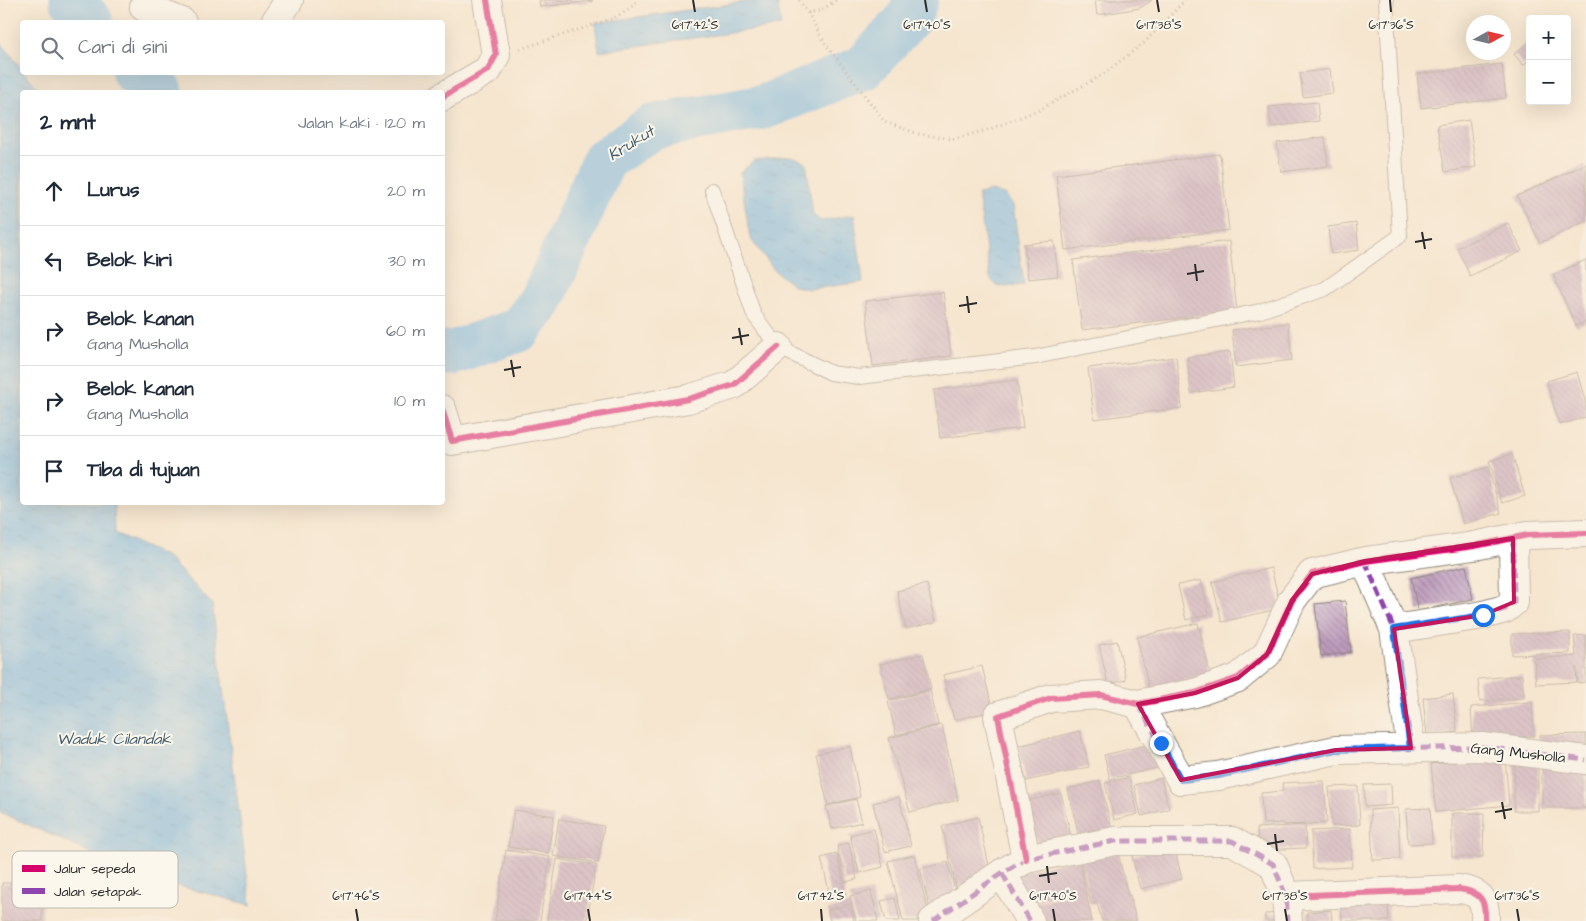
<!DOCTYPE html>
<html lang="id">
<meta charset="utf-8">
<style>
:root{--surface:#fff;--page:#f6f6f7;--text:#1f2937;--muted:#747a83;--line:#e0e1e3}
body{margin:0;font-family:"Architects Daughter",sans-serif;background:var(--page);color:var(--text)}
.controls{position:absolute;right:15px;top:15px;display:grid;overflow:hidden;border-radius:5px;box-shadow:0 5px 20px #0002}
.controls button{width:45px;height:45px;display:grid;place-items:center;padding:0;border:0;border-bottom:1px solid var(--line);background:var(--surface);color:var(--text);font:25px sans-serif}
.compass{position:absolute;left:1466px;top:15px;width:45px;height:45px;border-radius:50%;background:var(--surface);box-shadow:0 5px 20px #0002;rotate:82deg}
.stop{position:absolute;width:15px;height:15px;margin:-11px;border:4px solid #1a73e8;border-radius:50%;background:#fff}
.stop.end{background:#1a73e8;border-color:#fff;box-shadow:0 1px 5px #0008}
.list{margin:0;padding:0;list-style:none}
h2{display:flex;justify-content:space-between;align-items:center;height:65px;margin:0;padding:0 20px;font-size:21px}
h2 small{font-size:16px;font-weight:400;color:var(--muted)}
.list li{display:grid;grid-template-columns:32px 1fr auto;gap:15px;align-items:center;box-sizing:border-box;height:70px;padding:0 20px;border-top:1px solid var(--line)}
.list b{display:block;font-size:19px;white-space:nowrap}
.list p{margin:0;font-size:16px;white-space:nowrap;color:var(--muted)}
.list em{font-size:16px;font-style:normal;color:var(--muted)}
.icon{flex:none;width:28px;height:28px;fill:none;stroke:currentColor;stroke-width:2;stroke-linecap:round;stroke-linejoin:round}
.map{position:relative;flex:none;width:1586px;height:921px;overflow:hidden}
.search{position:absolute;background:var(--surface);box-shadow:0 5px 20px #0002;left:20px;top:20px;width:425px;height:55px;display:flex;align-items:center;gap:12px;box-sizing:border-box;padding:0 18px;border-radius:5px;color:var(--muted);font-size:19px}
.panel{position:absolute;background:var(--surface);box-shadow:0 5px 20px #0002;left:20px;top:90px;width:425px;height:415px;border-radius:5px}
.map>svg:first-child{display:block}
.water{fill:url(#water-ripples);stroke:#4e7189}
.lines{fill:none;stroke-linecap:round;stroke-linejoin:round}
.river{stroke:#70b7e7;stroke-width:45}
.building{fill:url(#building-back-hatch)}
.lane-casing{stroke:#90887d;stroke-width:16}
.street-casing{stroke:#90887d;stroke-width:30}
.path{stroke:#90887d;stroke-width:3;stroke-dasharray:1 4;stroke-linecap:butt}
.lane{stroke:#fff;stroke-width:14}
.street{stroke:#fff;stroke-width:28}
.quiet{stroke:#8e44ad;stroke-width:5;stroke-dasharray:10 5;stroke-linecap:butt}
.cycleway-casing{stroke:#fbf7ec;stroke-width:9}
.cycleway{stroke:#d6006c;stroke-width:6}
.route{stroke:#1a73e8;stroke-width:6}
.marked{fill:none;stroke:#c2185b;stroke-width:4;stroke-linejoin:round}
.ticks{fill:none;stroke:#2b2b2b;stroke-width:2}
.labels{text-anchor:middle;dominant-baseline:central;stroke-width:4;stroke-linejoin:round;paint-order:stroke}
.street-label{font-size:15px;fill:#2b2b2b;stroke:#fbf7ec}
.water-label{font-size:16px;font-style:italic;fill:#435c6d;stroke:#fbf7ec}
.key{fill:#fbf7ec;stroke:#bdbab2;stroke-width:1}
.key-label{font-size:14px;fill:#2b2b2b}
.ticks-label{font-size:12px;text-anchor:middle;fill:#2b2b2b;stroke:#fbf7ec;stroke-width:4;stroke-linejoin:round;paint-order:stroke}
</style>
<div class="map">
<svg width="1586" height="921" viewBox="0 0 1586 921">
<defs>
<pattern id="water-ripples" width="26" height="14" patternUnits="userSpaceOnUse" patternTransform="scale(1.25)"><rect width="26" height="14" fill="#70b7e7"/><path d="M2 4q2-2 4 0t4 0M15 11q2-2 4 0t4 0" fill="none" stroke="#5c95bb"/></pattern>
<pattern id="building-back-hatch" width="6" height="6" patternUnits="userSpaceOnUse" patternTransform="scale(1.25)"><rect width="6" height="6" fill="#bd9bbd"/><path d="M-1 5l2 2M0 0l6 6M5-1l2 2" fill="none" stroke="#9a7f9a"/></pattern>
</defs>
<rect width="100%" height="100%" fill="#fbf7ec"/>
<filter id="ink" filterUnits="userSpaceOnUse"><feTurbulence type="fractalNoise" baseFrequency=".02" numOctaves="2"/><feDisplacementMap in="SourceGraphic" scale="10" xChannelSelector="R" yChannelSelector="G"/><feConvolveMatrix kernelMatrix="1 2 1 2 8 2 1 2 1" color-interpolation-filters="sRGB"/></filter>
<filter id="wash" filterUnits="userSpaceOnUse"><feTurbulence type="fractalNoise" baseFrequency=".0096" numOctaves="4" result="noise"/><feDisplacementMap in="SourceGraphic" scale="20" xChannelSelector="R" yChannelSelector="G"/><feGaussianBlur stdDeviation="1.12" result="paint"/><feColorMatrix in="noise" values="0 0 0 0 0 0 0 0 0 0 0 0 0 0 0 0 0 1.4 0 .05"/><feComposite in="paint" operator="in"/></filter>
<g filter="url(#wash)">
<rect width="100%" height="100%" fill="#f6e6cf"/>
<path class="water" d="M759 0H777L781 26 599 51 595 23Z
M0 41 22 69V72L25 73 41 92H22V502L114 503 115 533 167 557 212 604 251 905 141 876 0 812Z
M791 157 806 163 813 215 821 221 854 215 863 282 810 289 794 286 775 271 750 238 740 173 754 161Z
M992 191 1006 196 1013 205 1024 285 1006 287 996 285 990 278 978 194Z"/>
<g class="lines">
<path class="river" d="M72 0 91 22
M134 72 161 92
M442 353H453L518 330 541 302 604 160 652 127 764 107 863 68 908 19 916 0"/>
</g>
<g id="blocks">
<path class="building" d="M539 0H592L593 1 540 7Z
M1095 0H1152L1140 8 1097 15Z
M1530 41V60L1523 65 1514 54Z
M1502 64 1506 98 1421 108 1417 74Z
M1330 69 1333 93 1303 97 1300 73Z
M1317 102 1319 121 1271 127 1269 107Z
M1469 120 1476 167 1445 172 1437 125Z
M1325 137 1328 166 1281 172 1277 143Z
M1220 154 1229 230 1065 250 1056 175Z
M1586 164V221L1540 243 1517 196Z
M1356 223 1359 250 1331 254 1328 227Z
M1508 223 1522 251 1470 276 1457 248Z
M1054 241 1058 276 1028 279 1024 244Z
M1229 241 1237 311 1082 330 1073 260Z
M1586 260V322L1576 326 1553 275Z
M943 292 951 356 873 366 865 301Z
M1288 323 1292 360 1236 367 1232 330Z
M1230 352 1234 387 1191 393 1187 357Z
M1176 357 1182 408 1094 419 1088 368Z
M1577 372 1586 404V417L1559 425 1547 381Z
M1017 380 1023 428 940 438 934 390Z
M1512 454 1525 496 1502 503 1489 461Z
M1488 467 1501 513 1463 524 1450 478Z
M1466 566 1473 599 1418 611 1411 578Z
M1271 568 1281 608 1222 622 1212 582Z
M1201 580 1209 614 1186 620 1178 585Z
M927 584 936 622 906 629 897 591Z
M1345 601 1351 652 1321 656 1315 604Z
M1198 623 1210 674 1149 689 1137 637Z
M1570 632V653L1512 655V634Z
M1586 635V682L1578 683 1576 667 1577 682 1536 684 1534 659 1576 656 1574 636Z
M1117 641 1126 680 1108 684 1099 645Z
M923 654 931 689 889 699 880 664Z
M982 666 993 711 954 720 943 675Z
M1522 675 1524 698 1480 701 1478 679Z
M930 690 938 725 896 735 888 701Z
M1453 694 1457 732 1427 736 1423 698Z
M1532 702 1534 736 1473 740 1471 707Z
M942 725 958 800 910 812 889 738Z
M1080 731 1089 767 1026 781 1018 746Z
M1586 734V750L1541 751 1540 735Z
M1159 742 1165 766 1110 779 1104 755Z
M850 746 860 797 828 805 816 754Z
M1505 757 1509 805 1436 812 1431 764Z
M1514 762H1538V811H1514Z
M1542 765H1586V808H1542Z
M1129 777 1138 814 1114 820 1105 783Z
M1161 778 1169 809 1141 816 1134 785Z
M1100 781 1113 833 1080 841 1068 789Z
M1324 781 1327 823 1285 825 1284 823 1263 824 1261 793 1283 791 1282 783Z
M1391 784 1392 805 1365 807 1364 785Z
M1358 786 1360 825 1332 826 1329 787Z
M1061 793 1071 837 1038 845 1027 801Z
M899 797 911 846 885 852 873 803Z
M856 799 862 822 832 829 826 806Z
M1398 808 1400 859 1373 860 1370 810Z
M1430 808 1432 843 1408 844 1406 809Z
M514 810 554 816 548 853 508 847Z
M1452 813H1484L1483 857H1452Z
M978 817 992 878 956 887 942 826Z
M559 819 604 826 598 863 553 856Z
M1305 825 1306 848 1258 850 1257 828Z
M874 829 883 867 859 873 850 835Z
M1350 829 1352 867 1313 869 1311 831Z
M849 843 857 879 845 882 837 846Z
M1174 846 1182 879 1140 889 1132 856Z
M506 850 550 857 540 921H495Z
M1118 852 1128 896 1130 895 1136 921H1102L1097 903 1091 904 1081 861Z
M837 854 846 895 831 899 821 858Z
M914 855 930 919 922 921H903L888 861Z
M1079 858 1092 921H1040L1035 902 1065 895 1064 893 1023 903 1016 873Z
M557 859 596 865 587 921H547Z
M948 862 958 903 930 910 920 869Z
M2 883H42V921H2Z
M871 891 878 921H856L850 896Z
M895 898 900 921H886L881 901Z
M850 904 854 921H830L828 910Z
M1388 904 1389 921H1342L1341 907Z
M1331 910 1332 921H1308L1307 912Z
M1283 913 1284 921H1265V914Z"/>
</g>
</g>
<g filter="url(#ink)">
<use href="#blocks" fill-opacity="0" stroke="#90887d" stroke-width="1"/>
<g class="lines">
<defs>
<path id="lane" d="M712 190 754 315 778 347 831 373 859 377 1035 357 1260 311 1325 289 1400 236 1386 0"/>
<path id="street" d="M144 7 182 22
M275 22 289 0
M442 97 488 70 496 55 487 0
M442 409 452 441 688 399 734 385 778 347
M1365 561 1394 629 1411 748
M1394 629 1483 615 1505 609 1514 602 1513 538
M1138 704 1181 780 1218 776 1336 750 1483 747 1586 760
M1026 859 998 716 1051 698 1101 695 1138 704 1195 693 1238 678 1267 654 1292 600 1312 574 1365 561 1474 546 1528 535 1586 533
M1002 873 1030 921
M1286 896 1459 889C1480 892 1486 899 1485 921
M933 921 1002 873 1026 859 1115 841H1232L1273 864 1286 896 1288 921"/>
</defs>
<use href="#lane" class="lane-casing"/>
<use href="#street" class="street-casing"/>
<path class="path" d="M799 0 808 13 824 42 885 122 919 134 954 139 990 129 1039 110 1102 75 1144 43 1185 0
M808 13 822 10 836 0
M520 49 614 18 631 8 638 0"/>
<use href="#lane" class="lane"/>
<use href="#street" class="street"/>
<path class="quiet" d="M1365 561 1394 629 1411 748
M1394 629 1483 615 1505 609 1514 602 1513 538
M1138 704 1181 780 1218 776 1336 750 1483 747 1586 760
M1002 873 1030 921
M933 921 1002 873 1026 859 1115 841H1232L1273 864 1286 896 1288 921"/>
<defs>
<path id="cycleway" d="M442 97 488 70 496 55 487 0
M442 409 452 441 688 399 734 385 778 347
M1026 859 998 716 1051 698 1101 695 1138 704 1195 693 1238 678 1267 654 1292 600 1312 574 1365 561 1474 546 1528 535 1586 533
M1286 896 1459 889C1480 892 1486 899 1485 921"/>
</defs>
<use href="#cycleway" class="cycleway-casing"/>
<use href="#cycleway" class="cycleway"/>
</g>
</g>
<g class="lines" filter="url(#ink)">
<path class="route" d="M1161 743 1181 780 1218 776 1336 750 1410 748 1394 629 1483 615"/>
</g>
<path d="M0 0H1586V921H0ZM1513 538 1514 602 1483 615 1394 629 1411 748 1336 750 1181 780 1138 704 1195 693 1238 678 1267 654 1292 600 1312 574 1365 561Z" fill="#f6e6cf" fill-opacity=".55" fill-rule="evenodd"/>
<path class="marked" d="M1513 538 1514 602 1483 615 1394 629 1411 748 1336 750 1181 780 1138 704 1195 693 1238 678 1267 654 1292 600 1312 574 1365 561Z"/>
<path class="ticks" d="M693 0 695 12M925 0 927 12M1157 0 1159 12M1390 0 1391 12M1422 232 1425 249M1415 242 1432 239M1195 264 1197 281M1187 274 1204 271M967 296 969 313M959 306 977 303M739 328 742 345M732 338 749 335M511 360 514 377M504 370 521 367M1502 802 1505 819M1495 812 1512 809M1275 834 1277 851M1267 844 1284 841M1047 866 1049 883M1039 876 1057 873M356 909 358 921M588 909 590 921M821 909 822 921M1053 909 1055 921M1285 909 1287 921M1517 909 1519 921"/>
<g class="labels">
<g class="street-label">
<text transform="translate(1518 753) rotate(6)">Gang Musholla</text>
</g>
<g class="water-label">
<text transform="translate(631 143) rotate(-32)">Krukut</text>
<text x="114" y="739">Waduk Cilandak</text>
</g>
</g>
<rect x="12" y="851" width="166" height="57" rx="8" class="key"/>
<rect x="22" y="865" width="23" height="7" fill="#d6006c"/>
<rect x="22" y="888" width="23" height="6" fill="#8e44ad"/>
<g class="key-label">
<text x="54" y="873">Jalur sepeda</text>
<text x="54" y="896">Jalan setapak</text>
</g>
<g class="ticks-label">
<text x="695" y="29">6°17'42"S</text>
<text x="927" y="29">6°17'40"S</text>
<text x="1159" y="29">6°17'38"S</text>
<text x="1391" y="29">6°17'36"S</text>
<text x="356" y="900">6°17'46"S</text>
<text x="588" y="900">6°17'44"S</text>
<text x="821" y="900">6°17'42"S</text>
<text x="1053" y="900">6°17'40"S</text>
<text x="1285" y="900">6°17'38"S</text>
<text x="1517" y="900">6°17'36"S</text>
</g>
</svg>
<div class="controls">
<button>+</button>
<button>−</button>
</div>
<svg class="compass" viewBox="-18 -18 36 36"><path d="M0-13l5 13h-10z" fill="#e53935"/><path d="M0 13l5-13h-10z" fill="#747a83"/></svg>
<div class="stop" style="left:1483px;top:615px"></div>
<div class="stop end" style="left:1161px;top:743px"></div>
<div class="search"><svg class="icon" aria-label="search" viewBox="0 0 24 24"><circle cx="10" cy="10" r="6"/><path d="M15 15l6 6"/></svg>Cari di sini</div>
<section class="panel">
<h2>2 mnt<small>Jalan kaki · 120 m</small></h2>
<ul class="list">
<li><svg class="icon" aria-label="ahead" viewBox="0 0 24 24"><path d="M12 20V5M6 11l6-6 6 6"/></svg><div><b>Lurus</b></div><em>20 m</em></li>
<li><svg class="icon" aria-label="left" viewBox="0 0 24 24"><path d="M17 20v-9H6M10 6l-5 5 5 5"/></svg><div><b>Belok kiri</b></div><em>30 m</em></li>
<li><svg class="icon" aria-label="right" viewBox="0 0 24 24"><path d="M7 20v-9h11M14 6l5 5-5 5"/></svg><div><b>Belok kanan</b><p>Gang Musholla</p></div><em>60 m</em></li>
<li><svg class="icon" aria-label="right" viewBox="0 0 24 24"><path d="M7 20v-9h11M14 6l5 5-5 5"/></svg><div><b>Belok kanan</b><p>Gang Musholla</p></div><em>10 m</em></li>
<li><svg class="icon" aria-label="arrive" viewBox="0 0 24 24"><path d="M6 21V4h12l-3 4 3 4H6"/></svg><div><b>Tiba di tujuan</b></div></li>
</ul>
</section>
</div>
